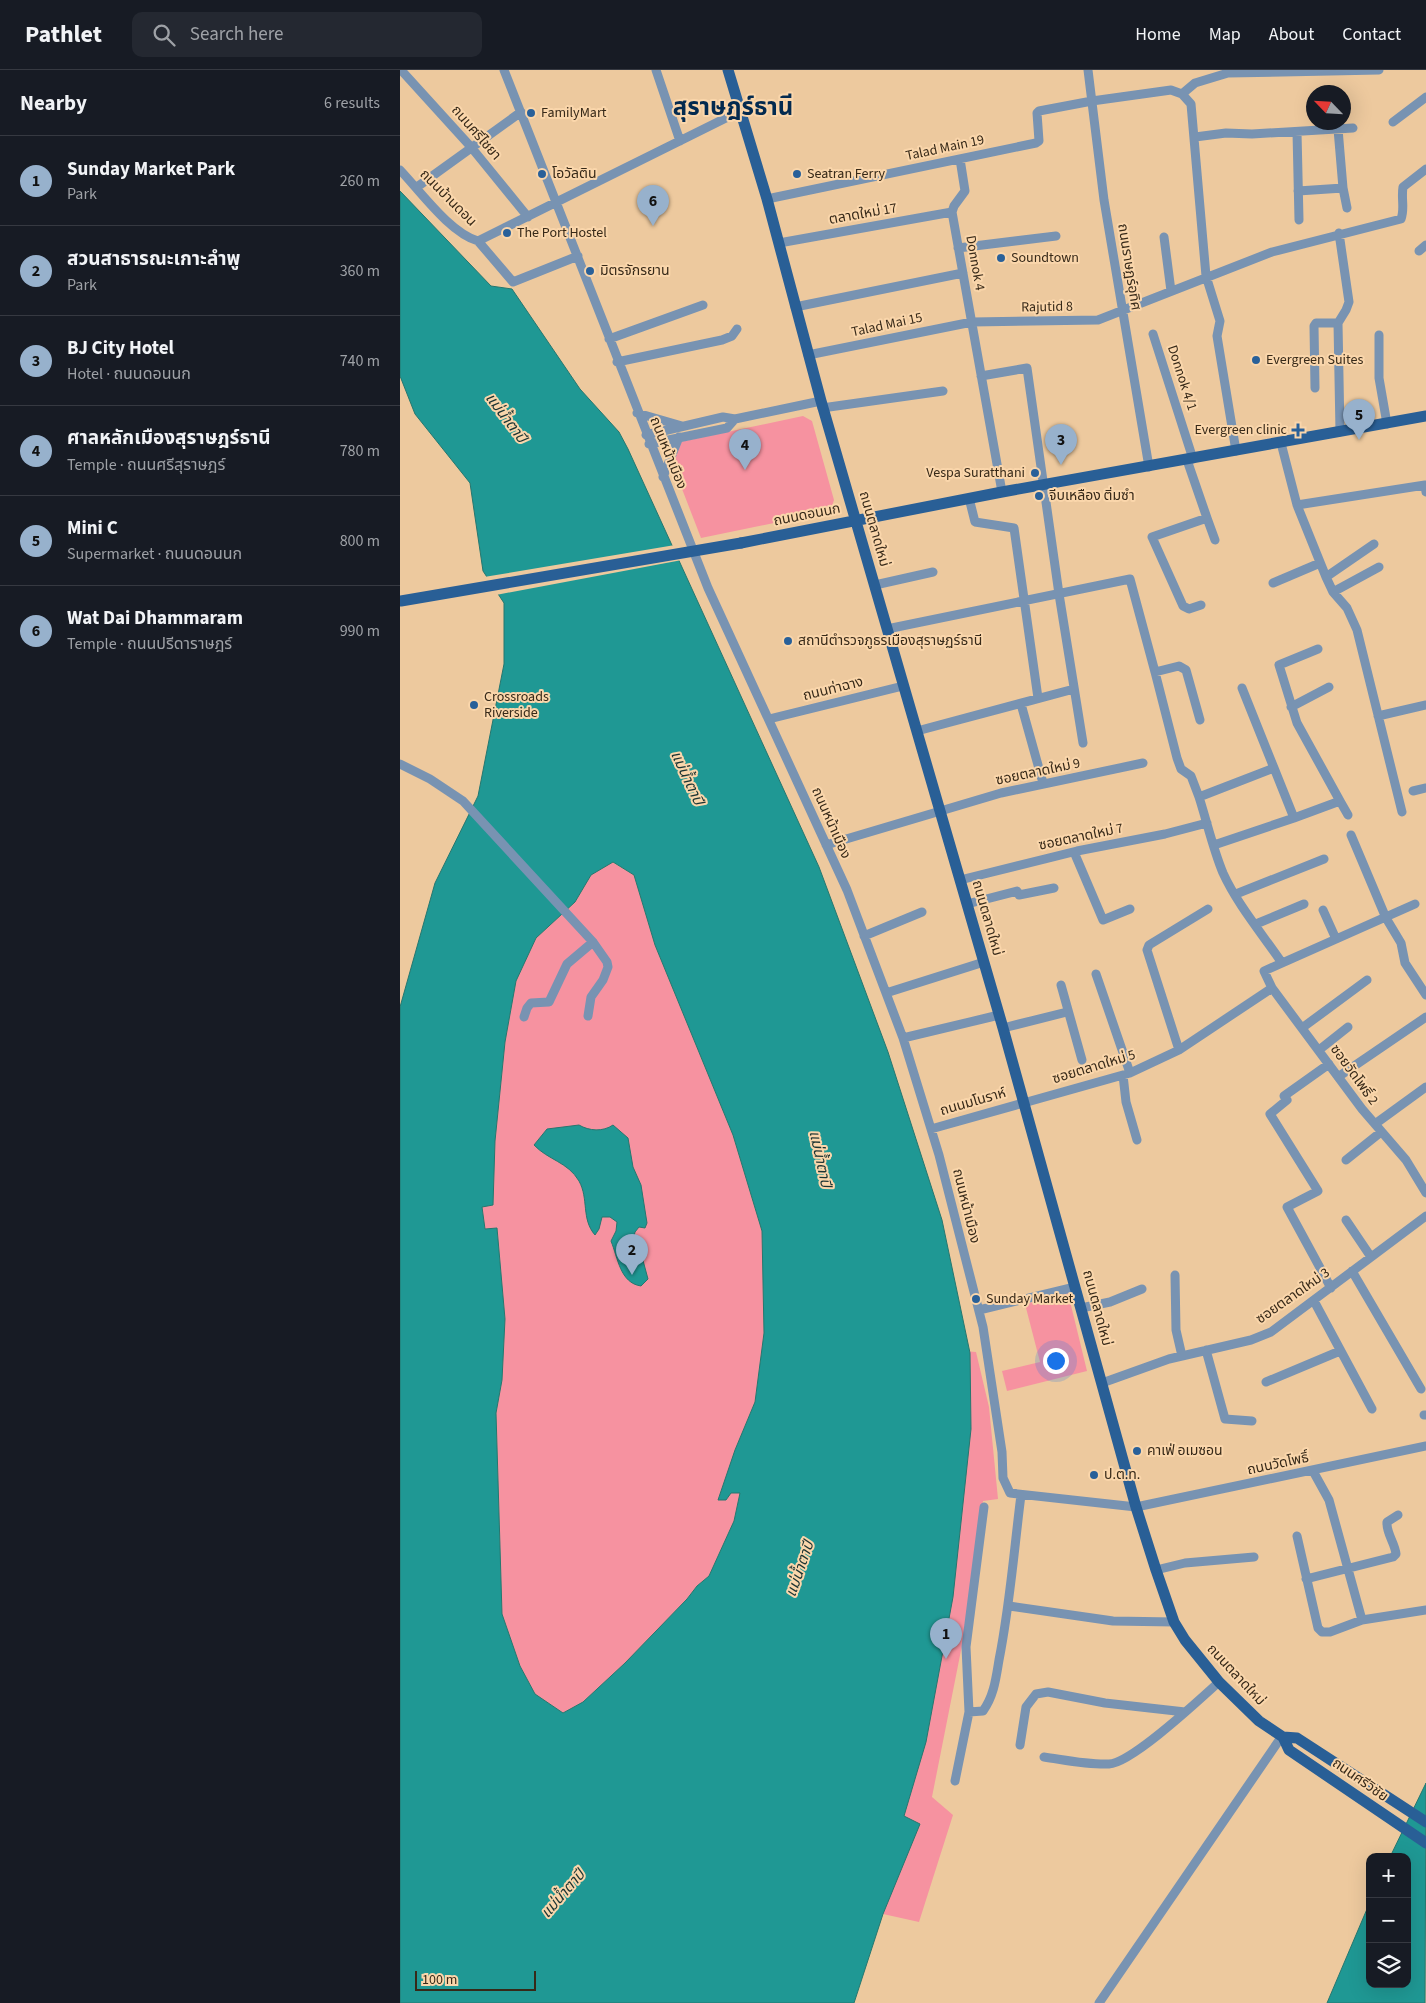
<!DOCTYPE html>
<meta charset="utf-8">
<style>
:root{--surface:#171b24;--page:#242831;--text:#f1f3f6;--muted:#9ea1a6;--line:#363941;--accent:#97b1cc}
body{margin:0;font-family:"Source Sans 3","Noto Sans Thai",sans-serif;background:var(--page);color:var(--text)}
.controls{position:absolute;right:15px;bottom:15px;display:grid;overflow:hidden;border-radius:10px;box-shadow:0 5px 20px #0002}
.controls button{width:45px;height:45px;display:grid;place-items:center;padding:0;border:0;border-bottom:1px solid var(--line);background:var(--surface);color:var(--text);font:25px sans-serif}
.compass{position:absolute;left:906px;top:15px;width:45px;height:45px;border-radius:50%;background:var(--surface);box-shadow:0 5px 20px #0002;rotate:295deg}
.scale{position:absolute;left:15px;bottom:12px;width:121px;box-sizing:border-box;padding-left:5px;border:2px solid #372918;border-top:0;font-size:14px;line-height:18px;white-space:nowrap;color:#372918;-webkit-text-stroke:4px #fad6ab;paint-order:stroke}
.you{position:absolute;left:655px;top:1290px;width:18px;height:18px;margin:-12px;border:4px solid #fff;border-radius:50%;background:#1a73e8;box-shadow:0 0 0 8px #1a73e833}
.badge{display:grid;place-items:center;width:32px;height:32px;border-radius:50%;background:var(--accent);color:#111;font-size:16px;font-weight:700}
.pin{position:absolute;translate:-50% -41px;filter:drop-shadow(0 1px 2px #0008)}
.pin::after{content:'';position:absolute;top:26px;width:18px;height:15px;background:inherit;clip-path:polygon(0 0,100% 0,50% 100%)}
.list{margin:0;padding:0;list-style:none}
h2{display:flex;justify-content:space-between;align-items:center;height:65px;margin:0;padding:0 20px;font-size:21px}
h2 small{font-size:16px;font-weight:400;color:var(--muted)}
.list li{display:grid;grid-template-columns:32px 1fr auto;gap:15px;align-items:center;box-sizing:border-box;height:90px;padding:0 20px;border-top:1px solid var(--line)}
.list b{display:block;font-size:19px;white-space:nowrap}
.list p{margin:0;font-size:16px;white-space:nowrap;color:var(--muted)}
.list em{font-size:16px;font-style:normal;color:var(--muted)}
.icon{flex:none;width:28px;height:28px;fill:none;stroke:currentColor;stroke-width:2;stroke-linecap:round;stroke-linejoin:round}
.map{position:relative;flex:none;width:1026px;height:1933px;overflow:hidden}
header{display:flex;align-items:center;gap:30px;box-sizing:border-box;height:70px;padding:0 25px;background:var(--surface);border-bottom:1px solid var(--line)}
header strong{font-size:24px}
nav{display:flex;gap:28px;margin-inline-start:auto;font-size:18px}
.search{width:350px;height:45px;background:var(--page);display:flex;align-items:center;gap:12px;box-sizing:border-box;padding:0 18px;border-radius:10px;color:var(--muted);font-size:19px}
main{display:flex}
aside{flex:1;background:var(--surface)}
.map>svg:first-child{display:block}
.green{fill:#f692a0}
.water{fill:#1f9894;stroke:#26776f;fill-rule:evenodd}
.pier{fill:#edc99e}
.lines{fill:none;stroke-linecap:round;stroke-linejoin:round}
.minor{stroke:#7893b2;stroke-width:9}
.major{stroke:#295f96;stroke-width:11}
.major-bridge{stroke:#295f96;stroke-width:11}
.poi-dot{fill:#296099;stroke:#fad6ab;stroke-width:2}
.labels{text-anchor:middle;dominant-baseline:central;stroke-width:4;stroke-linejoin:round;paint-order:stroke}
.poi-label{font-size:14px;fill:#372918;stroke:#fad6ab;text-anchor:start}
.street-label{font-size:14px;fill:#372918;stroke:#fad6ab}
.water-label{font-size:15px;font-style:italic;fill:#1b3332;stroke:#fad6ab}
.town-label{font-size:24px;font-weight:bold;fill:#032a4f;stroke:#fad6ab}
</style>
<header>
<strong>Pathlet</strong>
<div class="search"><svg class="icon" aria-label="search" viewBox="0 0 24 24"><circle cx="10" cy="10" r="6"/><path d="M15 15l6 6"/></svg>Search here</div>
<nav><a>Home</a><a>Map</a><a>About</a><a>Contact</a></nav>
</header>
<main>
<aside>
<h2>Nearby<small>6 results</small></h2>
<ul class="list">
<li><span class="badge">1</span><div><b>Sunday Market Park</b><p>Park</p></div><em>260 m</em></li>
<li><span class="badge">2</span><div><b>สวนสาธารณะเกาะลำพู</b><p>Park</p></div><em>360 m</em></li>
<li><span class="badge">3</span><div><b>BJ City Hotel</b><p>Hotel · ถนนดอนนก</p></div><em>740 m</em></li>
<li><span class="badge">4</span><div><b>ศาลหลักเมืองสุราษฎร์ธานี</b><p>Temple · ถนนศรีสุราษฎร์</p></div><em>780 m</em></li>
<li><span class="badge">5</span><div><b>Mini C</b><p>Supermarket · ถนนดอนนก</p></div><em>800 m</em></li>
<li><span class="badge">6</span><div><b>Wat Dai Dhammaram</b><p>Temple · ถนนปรีดาราษฎร์</p></div><em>990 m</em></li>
</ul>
</aside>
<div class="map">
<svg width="1026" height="1933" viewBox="0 0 1026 1933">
<rect width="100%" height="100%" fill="#edc99e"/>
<path class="green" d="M403 346 412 351 434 430 431 439 427 442 301 468 272 393 280 372Z
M212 792 234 805 255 875 333 1065 362 1161 364 1263 355 1332 335 1380 331 1423H340L334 1451 309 1506 297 1516 287 1529 225 1593 183 1632 163 1643 135 1624 120 1596 102 1544 96 1343 102 1310 105 1249 97 1158 85 1159 82 1137 93 1135 95 1071 105 972 116 911 136 868 175 832 191 805Z
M668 1223 687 1301 607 1321 602 1301 640 1292 625 1234Z
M563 1281 576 1282 589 1337 598 1429 583 1431 566 1555 532 1727 553 1745 519 1852 483 1844 513 1756 496 1749Z"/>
<path class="water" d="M0 121 91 216 112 219 180 319 219 362 228 379 419 797 488 982 542 1150 570 1283 571 1359 553 1527 526 1672 504 1746 520 1754 483 1844 454 1933H0V937L35 813 78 726 104 594V533L83 501 70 413 15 344 0 306ZM213 792 234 805 255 875 333 1065 362 1161 364 1263 355 1332 335 1380 318 1430H326L331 1423H340L334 1451 309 1506 297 1516 287 1529 225 1593 183 1632 163 1643 135 1624 120 1596 102 1544 96 1343 102 1310 105 1249 97 1158 85 1159 82 1137 93 1135 95 1071 105 972 116 911 136 868 175 832 191 805Z
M179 1055C189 1061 203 1062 213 1055L228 1068 233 1097 241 1115 247 1153 245 1158 239 1157 235 1162 233 1171 235 1178 241 1183 248 1209 241 1216C220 1213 218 1188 211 1171L216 1161 217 1152 210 1147H202L199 1159 195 1165C181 1149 189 1129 179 1111 168 1092 148 1090 134 1075L147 1059Z
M1026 1713 1025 1933H927L970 1832V1914H1007V1787H990Z"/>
<path class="pier" d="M275 475 282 490 96 525 84 507Z"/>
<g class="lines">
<path class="minor" d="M1 0 71 77 128 147
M104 0 308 518 447 820 503 968 539 1085 583 1257 602 1382 603 1408 610 1423 736 1437 1026 1376
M256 0 280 71
M688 0 704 130 749 397
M782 24 791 34 806 206 820 251 817 266 836 381
M782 24 795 13 828 3 979 0
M993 52 1026 27
M897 62 899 150
M795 67 826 63 852 64 953 58
M560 89 565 121 554 136 552 142 602 422
M0 100C21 122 50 163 78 171
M17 117 121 42
M943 118 947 138
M898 121 943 118 938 59
M367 129 636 73 639 71 637 43 639 41 692 31 771 20 782 24
M939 163 949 232 946 240 938 253 940 362
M764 167 771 221
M78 171 340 41
M78 171 113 212 178 186
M379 173 552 142
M558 178 656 166
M1019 181 1026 175
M395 237 563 203
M753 264 793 389
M979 265V308L987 354
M209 269 303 235
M408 285 572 252 698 250 872 182 1001 149C1005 139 1001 129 1003 117L1026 99
M217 292 322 270 332 266 337 259
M581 306 627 298 659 524 683 673
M915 318 914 256 916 253H938
M422 338 543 321
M237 343 282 356
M246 365 323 347 335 349 421 331
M881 373 897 435 926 507 933 522 947 538 957 560 1002 742
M249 374 327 358 335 349
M787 390 807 448 752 467 783 536 789 539 801 535
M263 407 279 367
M569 428 575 452 614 458 638 628
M897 435 1025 415 1026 422
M807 448 815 470
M926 507 974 474
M873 513 920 493
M475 515 533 502
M933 522 979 497
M487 559 730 509 755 602 779 596 786 600 800 650
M755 602 777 688 781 699 791 706 799 727
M842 618 874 698
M621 634 643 713
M891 637 929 617
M978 646 1026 635
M369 649 503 616
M517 661 674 619
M0 694 30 709 63 731 193 872 207 892 208 897 203 910 191 927 188 946
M1013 721 1026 718
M940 731 948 745
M894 748 940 731 897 653 879 595 918 579
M951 765 986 848 1001 873 1005 893 1026 925
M426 775 601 723 743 693
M814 775 894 748 874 698 799 727C807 752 813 779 823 803 837 834 863 865 882 893
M674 782 703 850 730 839
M560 810 677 781 765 764 807 753
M836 824 924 789
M567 834 617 821 619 825 654 818
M1015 834 864 901 872 918 962 1039 1006 1090 1026 1123
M923 840 936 869
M856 854 904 834
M464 866 522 842
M696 904 730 1003
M661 915 682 990
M486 923 584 892
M124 947 127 938 131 933 149 932 167 894 193 872
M603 958 667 942
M902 958 967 910
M503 968 599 945
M779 980 747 880 749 875 808 839
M919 980 948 957
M929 994 884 1026 887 1030 870 1044 918 1121 887 1137 931 1218
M723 1005 726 1032 737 1070
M938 1007 1026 947
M975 1054 1026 1017
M531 1059 730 1003 779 980 872 918
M946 1090 981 1062
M946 1150 971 1187
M952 1201 1021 1319
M775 1205 776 1260 782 1286
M914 1231 972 1339
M681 1238 710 1232 742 1219
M579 1240 675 1217
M806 1280 825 1349 852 1351
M866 1312 940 1281
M702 1313 769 1289 851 1270 871 1262 1026 1146
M1024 1345H1026
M913 1401 929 1430 962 1550
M897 1466 918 1558 922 1562H930L962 1550 1026 1540
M756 1500 785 1493 854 1487
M906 1509 993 1487 996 1484C995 1473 986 1463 987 1452L998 1445
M609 1536 713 1551 774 1552
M569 1642 566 1577 584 1437
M620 1675 626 1637 636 1624 648 1622 705 1633 785 1642
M644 1687C665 1690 688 1695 709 1694 732 1693 800 1629 819 1612
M555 1711 569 1642 583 1641C594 1626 596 1608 599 1590 610 1535 614 1480 621 1425
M699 1933 882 1666"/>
<path class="major" d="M328 0 367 129 421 331 603 958 736 1437 756 1500 774 1552 785 1570 819 1612 859 1651 883 1667 889 1680 1026 1773
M341 473 602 422 1026 346
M883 1667 897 1668 1026 1752"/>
<path class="major-bridge" d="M1 531 341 473"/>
</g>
<g class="poi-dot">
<circle cx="131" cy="43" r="5"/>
<circle cx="142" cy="104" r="5"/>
<circle cx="397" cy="104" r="5"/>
<circle cx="107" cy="163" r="5"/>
<circle cx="601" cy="188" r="5"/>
<circle cx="190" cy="201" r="5"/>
<circle cx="856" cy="290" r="5"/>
<path d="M895.5 352.5h5v5h5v5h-5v5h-5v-5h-5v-5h5z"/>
<circle cx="635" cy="403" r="5"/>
<circle cx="639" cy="426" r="5"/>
<circle cx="388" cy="571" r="5"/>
<circle cx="74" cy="635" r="5"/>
<circle cx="576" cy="1229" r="5"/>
<circle cx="737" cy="1381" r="5"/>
<circle cx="694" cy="1405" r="5"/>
</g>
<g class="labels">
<g class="poi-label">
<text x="141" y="43">FamilyMart</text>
<text x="152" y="104">โอวัลติน</text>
<text x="407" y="104">Seatran Ferry</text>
<text x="117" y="163">The Port Hostel</text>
<text x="611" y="188">Soundtown</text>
<text x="200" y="201">มิตรจักรยาน</text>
<text x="866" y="290">Evergreen Suites</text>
<text x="887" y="360" text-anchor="end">Evergreen clinic</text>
<text x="625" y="403" text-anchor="end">Vespa Suratthani</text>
<text x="649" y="426">จีบเหลือง ติ่มซำ</text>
<text x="398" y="571">สถานีตำรวจภูธรเมืองสุราษฏร์ธานี</text>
<text x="84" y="627">Crossroads<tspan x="84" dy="16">Riverside</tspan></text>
<text x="586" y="1229">Sunday Market</text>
<text x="747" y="1381">คาเฟ่ อเมซอน</text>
<text x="704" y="1405">ป.ต.ท.</text>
</g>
<g class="street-label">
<text transform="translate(76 63) rotate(49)">ถนนศรีไชยา</text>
<text transform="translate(545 78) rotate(-12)">Talad Main 19</text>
<text transform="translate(48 128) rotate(45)">ถนนบ้านดอน</text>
<text transform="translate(463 144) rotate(-10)">ตลาดใหม่ 17</text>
<text transform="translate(575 193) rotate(80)">Donnok 4</text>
<text transform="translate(729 197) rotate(81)">ถนนราษฏร์อุทิศ</text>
<text transform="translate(647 237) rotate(-1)">Rajutid 8</text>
<text transform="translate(487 255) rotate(-12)">Talad Mai 15</text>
<text transform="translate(782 308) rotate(72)">Donnok 4/1</text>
<text transform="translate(268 383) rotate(68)">ถนนหน้าเมือง</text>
<text transform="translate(407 445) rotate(-11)">ถนนดอนนก</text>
<text transform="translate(474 459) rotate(74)">ถนนตลาดใหม่</text>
<text transform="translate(433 619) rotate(-14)">ถนนท่าฉาง</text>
<text transform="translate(638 702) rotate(-12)">ซอยตลาดใหม่ 9</text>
<text transform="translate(431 753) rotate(66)">ถนนหน้าเมือง</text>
<text transform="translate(681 767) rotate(-12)">ซอยตลาดใหม่ 7</text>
<text transform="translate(587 848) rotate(74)">ถนนตลาดใหม่</text>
<text transform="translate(694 997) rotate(-17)">ซอยตลาดใหม่ 5</text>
<text transform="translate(954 1005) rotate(54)">ซอยวัดโพธิ์ 2</text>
<text transform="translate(573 1032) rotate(-16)">ถนนมโนราห์</text>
<text transform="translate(566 1136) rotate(76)">ถนนหน้าเมือง</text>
<text transform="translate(893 1226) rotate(-35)">ซอยตลาดใหม่ 3</text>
<text transform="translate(697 1238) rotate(75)">ถนนตลาดใหม่</text>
<text transform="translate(878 1394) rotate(-12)">ถนนวัดโพธิ์</text>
<text transform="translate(836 1605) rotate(47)">ถนนตลาดใหม่</text>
<text transform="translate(960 1710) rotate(35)">ถนนศรีวิชัย</text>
</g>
<g class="water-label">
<text transform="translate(106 348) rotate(53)">แม่น้ำตาปี</text>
<text transform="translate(287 708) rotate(65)">แม่น้ำตาปี</text>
<text transform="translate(420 1089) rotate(78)">แม่น้ำตาปี</text>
<text transform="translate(400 1499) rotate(-71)">แม่น้ำตาปี</text>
<text transform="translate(163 1824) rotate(-49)">แม่น้ำตาปี</text>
</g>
<g class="town-label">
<text x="333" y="37">สุราษฎร์ธานี</text>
</g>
</g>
</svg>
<div class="controls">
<button>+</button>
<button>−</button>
<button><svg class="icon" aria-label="layers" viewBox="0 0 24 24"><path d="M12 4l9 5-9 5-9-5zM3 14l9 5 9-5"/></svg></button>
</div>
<svg class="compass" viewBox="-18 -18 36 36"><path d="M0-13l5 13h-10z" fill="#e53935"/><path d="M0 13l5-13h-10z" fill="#9ea1a6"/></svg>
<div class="scale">100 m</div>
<div class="you"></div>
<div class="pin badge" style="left:546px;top:1589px">1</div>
<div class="pin badge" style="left:232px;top:1205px">2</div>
<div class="pin badge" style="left:661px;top:395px">3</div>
<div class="pin badge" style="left:345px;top:400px">4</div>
<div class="pin badge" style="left:959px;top:370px">5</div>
<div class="pin badge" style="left:253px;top:156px">6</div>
</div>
</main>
